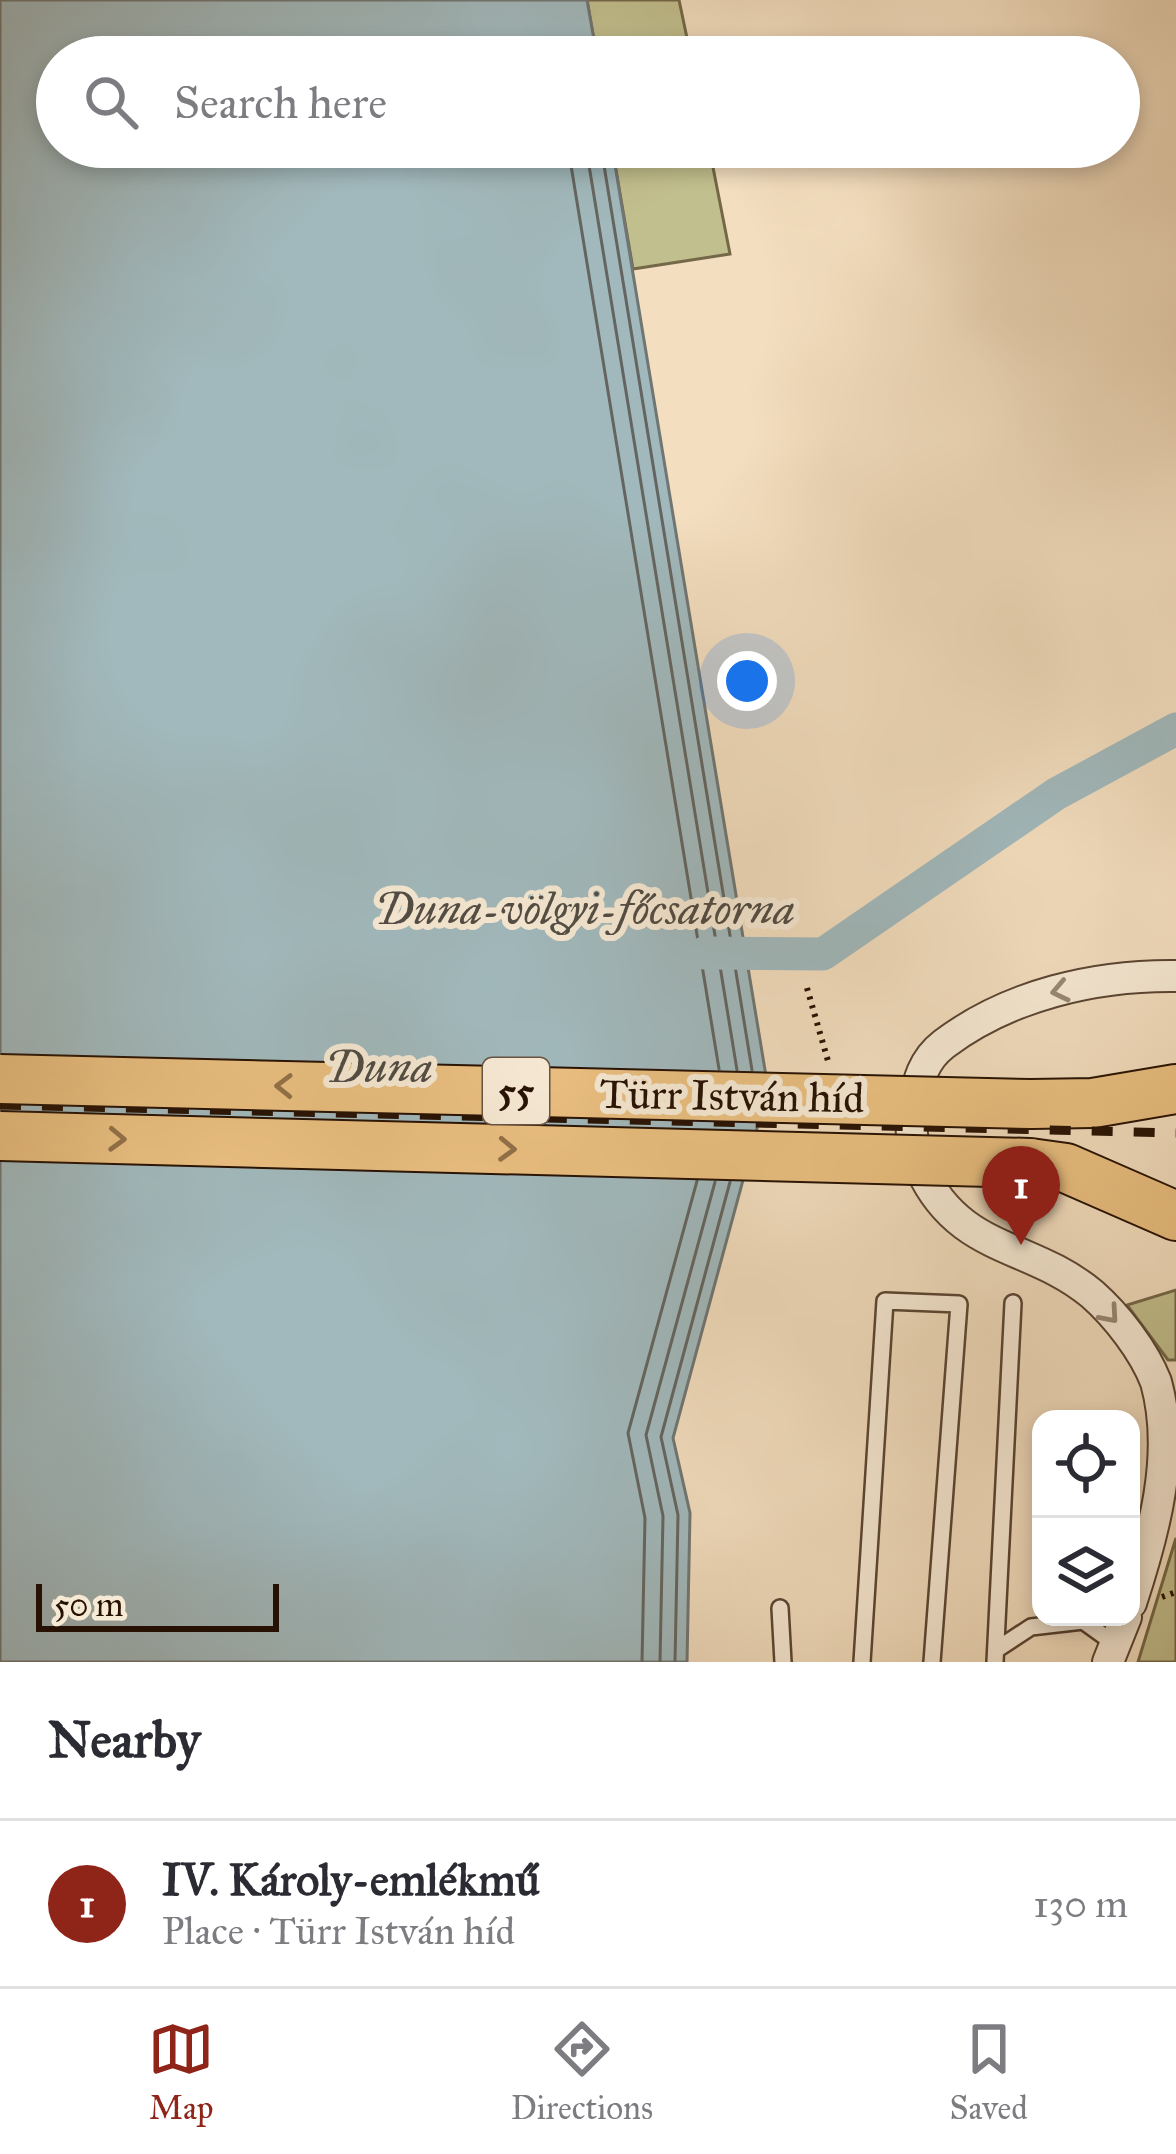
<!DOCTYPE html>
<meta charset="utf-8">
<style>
:root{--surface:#fff;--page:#f7f7f7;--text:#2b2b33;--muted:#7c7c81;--line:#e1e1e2;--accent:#8f2418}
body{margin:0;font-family:"IM FELL Great Primer",serif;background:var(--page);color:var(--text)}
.controls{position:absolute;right:36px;bottom:36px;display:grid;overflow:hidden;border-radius:24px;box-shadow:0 6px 18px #0003}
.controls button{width:108px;height:108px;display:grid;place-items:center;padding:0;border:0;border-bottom:3px solid var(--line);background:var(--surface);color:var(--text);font:60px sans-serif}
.scale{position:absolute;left:36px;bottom:30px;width:243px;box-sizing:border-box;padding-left:12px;border:6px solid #261103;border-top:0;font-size:33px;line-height:42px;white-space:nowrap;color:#261103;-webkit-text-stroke:9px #f7ead5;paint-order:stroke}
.you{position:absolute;left:747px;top:681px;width:42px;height:42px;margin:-30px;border:9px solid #fff;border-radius:50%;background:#1a73e8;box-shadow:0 0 0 18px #1a73e833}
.badge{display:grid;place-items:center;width:78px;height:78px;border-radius:50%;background:var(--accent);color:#fff;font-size:39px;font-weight:700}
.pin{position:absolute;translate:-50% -99px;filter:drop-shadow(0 3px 6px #0008)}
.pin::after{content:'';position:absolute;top:63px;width:42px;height:36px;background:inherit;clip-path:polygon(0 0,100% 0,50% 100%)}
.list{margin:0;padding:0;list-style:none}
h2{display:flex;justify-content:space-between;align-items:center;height:156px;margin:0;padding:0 48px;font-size:51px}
h2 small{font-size:39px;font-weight:400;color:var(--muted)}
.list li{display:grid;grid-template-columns:78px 1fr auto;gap:36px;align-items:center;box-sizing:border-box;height:168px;padding:0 48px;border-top:3px solid var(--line)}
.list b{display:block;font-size:45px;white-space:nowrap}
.list p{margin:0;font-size:39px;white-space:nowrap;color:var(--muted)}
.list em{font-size:39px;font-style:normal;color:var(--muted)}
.icon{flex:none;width:66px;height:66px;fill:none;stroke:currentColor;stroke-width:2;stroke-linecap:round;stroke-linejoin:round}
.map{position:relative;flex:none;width:1176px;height:1662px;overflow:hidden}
.search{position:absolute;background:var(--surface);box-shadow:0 6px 18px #0003;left:36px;right:36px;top:36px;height:132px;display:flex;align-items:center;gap:30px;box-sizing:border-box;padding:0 42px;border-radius:66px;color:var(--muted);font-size:45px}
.sheet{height:324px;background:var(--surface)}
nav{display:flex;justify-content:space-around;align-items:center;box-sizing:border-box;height:168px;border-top:3px solid var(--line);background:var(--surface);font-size:33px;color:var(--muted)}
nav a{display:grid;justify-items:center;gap:6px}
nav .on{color:var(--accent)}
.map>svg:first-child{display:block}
.green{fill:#c2bf8e;stroke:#746848;stroke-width:3}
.water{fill:#a1b9bd;stroke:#707673;stroke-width:3}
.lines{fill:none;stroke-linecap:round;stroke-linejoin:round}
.shore{stroke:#646560;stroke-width:3}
.canal{stroke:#a1b9bd;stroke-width:33}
.service-casing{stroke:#594432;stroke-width:20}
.minor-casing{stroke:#594432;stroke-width:34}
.primary-casing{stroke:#261103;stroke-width:52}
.path{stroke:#261103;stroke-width:6;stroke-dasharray:3 6;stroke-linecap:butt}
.service{stroke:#f7ead5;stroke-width:15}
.minor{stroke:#f7ead5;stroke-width:30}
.primary{stroke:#eabf80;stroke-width:48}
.rail{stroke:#261103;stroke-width:9;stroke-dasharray:21 21;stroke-linecap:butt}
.primary-bridge-casing{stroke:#261103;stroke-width:52;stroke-linecap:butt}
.primary-bridge{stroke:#eabf80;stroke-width:48}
.oneway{stroke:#998876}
.oneway2{stroke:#927148}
.labels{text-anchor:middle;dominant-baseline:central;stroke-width:12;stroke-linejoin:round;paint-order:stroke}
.shield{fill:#f7ead5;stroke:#655242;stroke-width:3}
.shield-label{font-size:39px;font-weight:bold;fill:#261103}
.street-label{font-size:42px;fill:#261103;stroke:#f7ead5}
.water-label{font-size:45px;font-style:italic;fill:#514c44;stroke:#f7ead5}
</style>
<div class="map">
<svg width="1176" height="1662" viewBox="0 0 1176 1662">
<rect width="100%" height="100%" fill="#f3debf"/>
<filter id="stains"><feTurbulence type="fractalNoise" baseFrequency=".00167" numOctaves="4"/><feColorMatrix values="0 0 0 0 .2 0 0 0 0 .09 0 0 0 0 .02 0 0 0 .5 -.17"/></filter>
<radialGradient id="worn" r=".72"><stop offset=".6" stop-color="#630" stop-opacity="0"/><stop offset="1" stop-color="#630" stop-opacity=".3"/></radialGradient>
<path class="green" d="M587 0H679L691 57H597Z
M612 147H709L730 254 633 269Z
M1176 1290V1360H1168L1127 1305Z
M1176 1538V1662H1138Z"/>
<path class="water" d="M0 0H587L597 57H57V147H612L768 1088 673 1438 690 1513 687 1662H0Z"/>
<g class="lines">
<path class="shore" d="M568 147 719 1069
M586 147 737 1070
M601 147 752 1070
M642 1662 645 1518 628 1433 697 1181
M660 1662 663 1516 646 1435 715 1182
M675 1662 678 1515 661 1437 730 1182"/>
<path class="canal" d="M704 953 823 954 1056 794 1176 729"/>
<defs>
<path id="service" d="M780 1608 783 1662
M996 1650 1031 1627 1083 1621 1115 1644
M862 1662 885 1301 959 1304 932 1662
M995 1662 1013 1303"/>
<path id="minor" d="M1131 1603C1154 1533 1176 1454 1156 1382 1144 1351 1117 1316 1092 1294 1031 1243 959 1253 921 1169 913 1151 909 1127 913 1107 918 1081 923 1060 944 1044 1009 995 1095 975 1176 976
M1108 1662 1126 1617"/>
<path id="primary" d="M1031 1104 1093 1103 1176 1089
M1030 1163 1066 1168 1176 1216"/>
</defs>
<use href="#service" class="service-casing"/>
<use href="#minor" class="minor-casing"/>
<use href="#primary" class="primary-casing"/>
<path class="path" d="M807 988 828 1061
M1162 1597 1176 1592"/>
<use href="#service" class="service"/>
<use href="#minor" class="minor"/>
<use href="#primary" class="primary"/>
<path class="rail" d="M0 1105 1176 1133"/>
<defs>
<path id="primary-bridge" d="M0 1079 1031 1104
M0 1136 1030 1163"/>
</defs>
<use href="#primary-bridge" class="primary-bridge-casing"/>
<use href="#primary-bridge" class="primary-bridge"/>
</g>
<defs><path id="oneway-chevron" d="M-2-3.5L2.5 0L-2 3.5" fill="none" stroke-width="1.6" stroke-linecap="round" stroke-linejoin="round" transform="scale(3)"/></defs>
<g class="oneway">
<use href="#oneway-chevron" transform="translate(1060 991) rotate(168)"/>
<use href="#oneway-chevron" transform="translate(1110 1315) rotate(49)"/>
</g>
<g class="oneway2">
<use href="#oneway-chevron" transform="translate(284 1086) rotate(-179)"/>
<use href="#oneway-chevron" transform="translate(117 1139) rotate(2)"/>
<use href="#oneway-chevron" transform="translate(507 1149) rotate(2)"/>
</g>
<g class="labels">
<rect class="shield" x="483" y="1058" width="66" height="66" rx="9"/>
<g class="shield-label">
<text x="516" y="1091">55</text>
</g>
<g class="street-label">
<text transform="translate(732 1096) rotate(1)">Türr István híd</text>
</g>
<g class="water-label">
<text x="585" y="908">Duna-völgyi-főcsatorna</text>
<text x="379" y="1066">Duna</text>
</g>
</g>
<rect width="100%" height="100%" filter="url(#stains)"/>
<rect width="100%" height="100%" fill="url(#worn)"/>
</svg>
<div class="controls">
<button><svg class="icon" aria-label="locate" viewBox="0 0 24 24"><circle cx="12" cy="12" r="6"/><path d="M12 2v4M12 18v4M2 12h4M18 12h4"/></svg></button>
<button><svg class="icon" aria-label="layers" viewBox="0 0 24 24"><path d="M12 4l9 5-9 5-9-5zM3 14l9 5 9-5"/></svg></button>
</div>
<div class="scale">50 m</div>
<div class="you"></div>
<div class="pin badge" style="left:1021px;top:1245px">1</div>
<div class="search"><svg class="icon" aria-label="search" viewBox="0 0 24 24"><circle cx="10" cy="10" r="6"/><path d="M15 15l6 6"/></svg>Search here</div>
</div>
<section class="sheet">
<h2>Nearby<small></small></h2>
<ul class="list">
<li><span class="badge">1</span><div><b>IV. Károly-emlékmű</b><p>Place · Türr István híd</p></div><em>130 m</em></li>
</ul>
</section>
<nav>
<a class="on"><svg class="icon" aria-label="map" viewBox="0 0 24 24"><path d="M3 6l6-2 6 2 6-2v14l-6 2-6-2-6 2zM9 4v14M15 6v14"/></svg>Map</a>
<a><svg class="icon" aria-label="directions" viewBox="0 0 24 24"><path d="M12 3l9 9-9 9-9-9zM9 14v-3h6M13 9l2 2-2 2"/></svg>Directions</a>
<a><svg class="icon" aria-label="saved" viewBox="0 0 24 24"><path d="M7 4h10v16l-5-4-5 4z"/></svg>Saved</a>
</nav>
